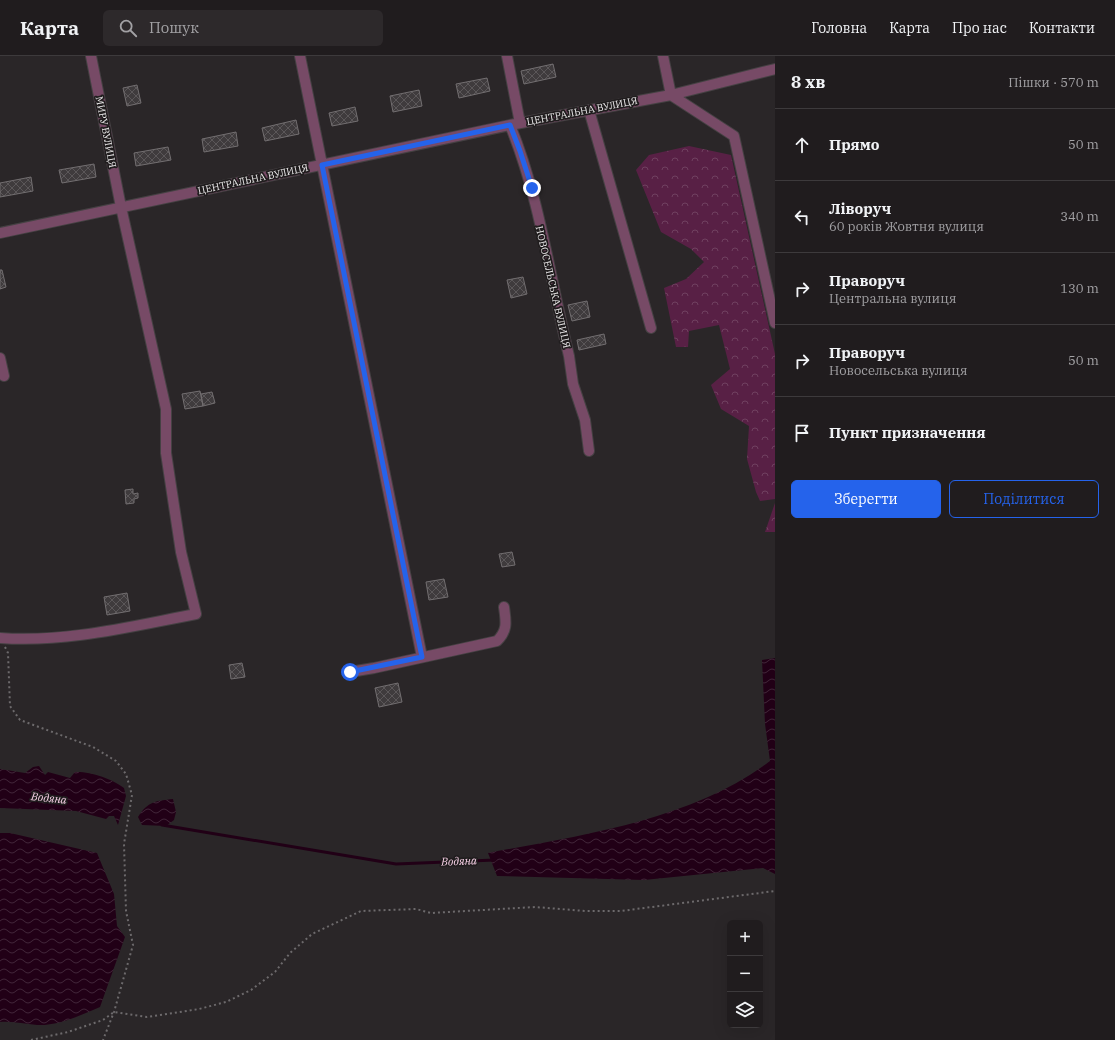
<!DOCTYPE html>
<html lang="uk">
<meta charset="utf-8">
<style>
:root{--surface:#201c1e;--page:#2d292b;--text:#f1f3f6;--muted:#a2a1a4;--line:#3d3a3c;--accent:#2563eb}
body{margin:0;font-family:"IBM Plex Serif",serif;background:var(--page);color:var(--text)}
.controls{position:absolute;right:12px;bottom:12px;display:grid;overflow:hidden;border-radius:6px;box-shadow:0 4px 16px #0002}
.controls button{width:36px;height:36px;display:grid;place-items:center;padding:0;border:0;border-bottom:1px solid var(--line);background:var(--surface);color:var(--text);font:20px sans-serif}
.stop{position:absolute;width:12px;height:12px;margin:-9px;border:3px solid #2563eb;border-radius:50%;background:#fff}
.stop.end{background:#2563eb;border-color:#fff;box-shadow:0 1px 4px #0008}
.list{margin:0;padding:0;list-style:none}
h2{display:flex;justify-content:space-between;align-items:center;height:52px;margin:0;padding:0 16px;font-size:17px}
h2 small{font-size:13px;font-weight:400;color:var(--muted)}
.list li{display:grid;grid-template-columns:26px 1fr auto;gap:12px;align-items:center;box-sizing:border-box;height:72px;padding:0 16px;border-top:1px solid var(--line)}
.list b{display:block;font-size:15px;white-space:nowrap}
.list p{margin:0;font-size:13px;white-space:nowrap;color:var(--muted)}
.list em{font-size:13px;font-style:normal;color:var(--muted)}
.actions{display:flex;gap:8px;padding:12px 16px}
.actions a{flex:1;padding:9px 0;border:1px solid var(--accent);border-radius:6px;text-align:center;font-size:14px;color:var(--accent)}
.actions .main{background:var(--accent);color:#fff}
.icon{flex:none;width:22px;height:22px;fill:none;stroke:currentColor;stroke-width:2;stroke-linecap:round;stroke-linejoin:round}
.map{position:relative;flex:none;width:775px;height:984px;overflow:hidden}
header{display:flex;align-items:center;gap:24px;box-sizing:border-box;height:56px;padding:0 20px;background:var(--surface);border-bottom:1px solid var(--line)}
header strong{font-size:19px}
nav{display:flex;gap:22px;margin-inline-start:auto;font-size:14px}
.search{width:280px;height:36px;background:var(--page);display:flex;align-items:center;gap:10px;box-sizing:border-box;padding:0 14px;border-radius:6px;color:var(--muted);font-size:15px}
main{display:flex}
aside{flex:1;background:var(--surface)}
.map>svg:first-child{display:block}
.forest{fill:url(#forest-crowns)}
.water{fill:url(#water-waves)}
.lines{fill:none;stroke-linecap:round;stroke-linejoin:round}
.stream{stroke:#210016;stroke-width:3}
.building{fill:url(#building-cross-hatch);stroke:#726e70}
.minor-casing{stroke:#454143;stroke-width:12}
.path{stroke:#6d6a6c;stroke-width:2;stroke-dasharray:2 3;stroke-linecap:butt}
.minor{stroke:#774a66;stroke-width:10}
.route{stroke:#2563eb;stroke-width:5}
.labels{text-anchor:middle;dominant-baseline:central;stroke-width:3.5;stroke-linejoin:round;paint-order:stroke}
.street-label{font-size:10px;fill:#ebe9ea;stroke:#201d1e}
.water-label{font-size:11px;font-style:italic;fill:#f8d1e7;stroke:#201d1e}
</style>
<header>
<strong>Карта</strong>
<div class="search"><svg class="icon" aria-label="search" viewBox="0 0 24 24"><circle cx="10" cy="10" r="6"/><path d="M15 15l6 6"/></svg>Пошук</div>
<nav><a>Головна</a><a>Карта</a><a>Про нас</a><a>Контакти</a></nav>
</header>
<main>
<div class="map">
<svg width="775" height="984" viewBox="0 0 775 984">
<defs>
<pattern id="forest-crowns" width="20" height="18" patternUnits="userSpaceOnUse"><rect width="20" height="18" fill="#582045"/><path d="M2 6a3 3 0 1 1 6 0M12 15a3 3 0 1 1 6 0" fill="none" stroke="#704060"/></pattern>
<pattern id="water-waves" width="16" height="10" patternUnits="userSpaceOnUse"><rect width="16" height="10" fill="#210016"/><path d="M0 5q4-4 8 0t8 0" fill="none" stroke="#412538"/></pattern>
<pattern id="building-cross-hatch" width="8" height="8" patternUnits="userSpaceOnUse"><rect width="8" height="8" fill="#3f3b3d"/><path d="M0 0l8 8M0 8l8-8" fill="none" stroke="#5b5759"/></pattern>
</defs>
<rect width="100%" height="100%" fill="#2a2628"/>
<path class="forest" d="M689 90 731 99 775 298V443L760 445 756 436 747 403 749 370 721 353 711 329 730 313 719 269 689 275 688 291H676L664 232 686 223 704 206 691 193 661 176 636 114 649 99Z
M775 447V476H765Z"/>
<path class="water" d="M775 602V818L763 812 644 824 497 820 488 797C582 779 692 764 770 705L765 668 762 604Z
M39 710 45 719 48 716 70 722 75 716C89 715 113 723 124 732L126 740 118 769 114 760H109L106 763 76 755 0 752V713L25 717 33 711Z
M173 743 176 756 174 764 166 770 142 769 138 761C148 745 156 745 173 743Z
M0 777H10L97 797 114 838 117 870 125 881 100 951C81 959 59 970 37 969 24 968 13 965 0 966Z"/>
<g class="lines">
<path class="stream" d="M162 769 396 808 495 804"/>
</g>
<path class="building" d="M553 8 556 21 524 28 521 15Z
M487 22 490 35 459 42 456 28Z
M137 29 141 47 127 50 123 32Z
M419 34 422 50 393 56 390 40Z
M355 51 358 65 332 70 329 57Z
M296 64 299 78 265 85 262 72Z
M236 76 238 90 204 96 202 83Z
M168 91 171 104 136 110 134 97Z
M94 108 96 121 62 127 59 114Z
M31 121 33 135 0 141V127Z
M0 214H2L6 231 0 233Z
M523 221 527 238 511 242 507 224Z
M587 245 590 261 572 265 568 249Z
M604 278 606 288 579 294 577 284Z
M200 335 203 350 185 353 182 338Z
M212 336 215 347 203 350 201 338Z
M133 433V438L138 437V442L134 443V447L126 448 125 434Z
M512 496 515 509 502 511 499 498Z
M444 523 448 541 429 544 426 526Z
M127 537 130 555 107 559 104 541Z
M242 607 245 621 231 623 229 609Z
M398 627 402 646 379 651 375 632Z"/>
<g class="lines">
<defs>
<path id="minor" d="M300 0 422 601
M507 0 520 67
M663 0 671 39 734 80 775 267
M589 54 651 272
M510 69C540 142 550 223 569 300L573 328 585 364 589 395
M0 177 510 69 671 39 775 13
M0 302 4 320
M0 582C66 587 132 570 196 558L181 496 166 397V353L121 151 91 0
M350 616 374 612 497 585C508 574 506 566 504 551"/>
</defs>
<use href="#minor" class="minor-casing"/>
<path class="path" d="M5 591 8 597 10 650 20 664 93 691 116 705 126 718 132 739 124 788 126 855 133 889 114 956 103 984
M31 984 68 976 103 964 114 956 147 961 199 953 226 946 251 934 275 916 290 897 312 878 361 855 416 853 431 857 535 851 585 855H621L775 835"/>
<use href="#minor" class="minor"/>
</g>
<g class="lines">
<path class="route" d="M350 616 422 601 322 109 510 69 520 95 532 132"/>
</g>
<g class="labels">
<g class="street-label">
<text transform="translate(582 55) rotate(-11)">ЦЕНТРАЛЬНА ВУЛИЦЯ</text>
<text transform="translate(106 76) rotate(79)">МИРУ ВУЛИЦЯ</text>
<text transform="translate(253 123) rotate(-12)">ЦЕНТРАЛЬНА ВУЛИЦЯ</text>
<text transform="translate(553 231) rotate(77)">НОВОСЕЛЬСЬКА ВУЛИЦЯ</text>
</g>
<g class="water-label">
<text transform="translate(49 742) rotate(6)">Водяна</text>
<text transform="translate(459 805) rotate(-2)">Водяна</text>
</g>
</g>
</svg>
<div class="controls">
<button>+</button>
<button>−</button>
<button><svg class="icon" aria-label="layers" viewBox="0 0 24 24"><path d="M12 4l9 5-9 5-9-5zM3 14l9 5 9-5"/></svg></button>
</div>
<div class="stop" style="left:350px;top:616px"></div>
<div class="stop end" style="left:532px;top:132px"></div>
</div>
<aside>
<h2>8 хв<small>Пішки · 570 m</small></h2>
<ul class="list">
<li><svg class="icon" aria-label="ahead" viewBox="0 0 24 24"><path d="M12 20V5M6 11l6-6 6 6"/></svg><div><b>Прямо</b></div><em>50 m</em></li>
<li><svg class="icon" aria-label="left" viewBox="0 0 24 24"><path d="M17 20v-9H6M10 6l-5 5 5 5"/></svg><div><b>Ліворуч</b><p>60 років Жовтня вулиця</p></div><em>340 m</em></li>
<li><svg class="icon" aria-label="right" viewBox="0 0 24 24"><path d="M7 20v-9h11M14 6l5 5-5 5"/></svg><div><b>Праворуч</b><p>Центральна вулиця</p></div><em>130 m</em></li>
<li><svg class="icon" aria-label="right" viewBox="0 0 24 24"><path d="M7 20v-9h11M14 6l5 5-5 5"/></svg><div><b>Праворуч</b><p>Новосельська вулиця</p></div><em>50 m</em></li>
<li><svg class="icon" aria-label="arrive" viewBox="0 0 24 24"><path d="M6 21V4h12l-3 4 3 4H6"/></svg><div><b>Пункт призначення</b></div></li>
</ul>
<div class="actions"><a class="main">Зберегти</a><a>Поділитися</a></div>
</aside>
</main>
